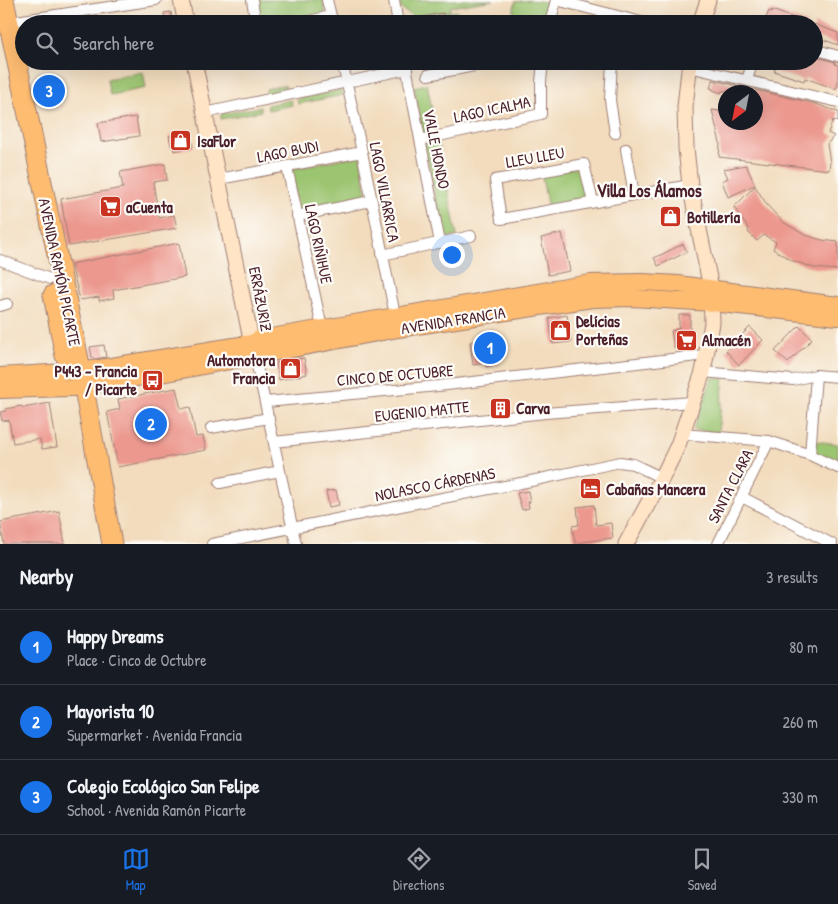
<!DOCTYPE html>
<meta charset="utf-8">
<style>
:root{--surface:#171b24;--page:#20242c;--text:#f1f3f6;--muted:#9ea1a6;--line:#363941;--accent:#1a73e8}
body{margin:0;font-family:"Patrick Hand",sans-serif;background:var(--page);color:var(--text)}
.compass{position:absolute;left:718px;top:85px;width:45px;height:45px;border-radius:50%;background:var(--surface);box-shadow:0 5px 20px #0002;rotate:212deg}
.you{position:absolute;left:451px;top:254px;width:18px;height:18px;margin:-12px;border:4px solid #fff;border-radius:50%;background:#1a73e8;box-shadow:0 0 0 8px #1a73e833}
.badge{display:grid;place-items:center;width:32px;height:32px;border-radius:50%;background:var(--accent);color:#fff;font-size:16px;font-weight:700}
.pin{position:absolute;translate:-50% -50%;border:2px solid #fff;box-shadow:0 1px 5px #0006}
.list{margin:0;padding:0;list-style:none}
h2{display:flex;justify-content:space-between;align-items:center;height:65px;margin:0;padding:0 20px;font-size:21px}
h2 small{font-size:16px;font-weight:400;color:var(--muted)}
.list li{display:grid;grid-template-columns:32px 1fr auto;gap:15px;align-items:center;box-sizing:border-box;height:75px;padding:0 20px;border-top:1px solid var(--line)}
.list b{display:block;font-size:19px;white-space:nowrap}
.list p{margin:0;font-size:16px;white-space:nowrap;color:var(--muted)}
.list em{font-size:16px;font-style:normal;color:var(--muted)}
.icon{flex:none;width:28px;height:28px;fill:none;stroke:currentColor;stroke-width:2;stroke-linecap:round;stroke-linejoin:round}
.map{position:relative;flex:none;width:838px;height:544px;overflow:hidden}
.search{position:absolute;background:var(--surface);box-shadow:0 5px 20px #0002;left:15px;right:15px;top:15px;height:55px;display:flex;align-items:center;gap:12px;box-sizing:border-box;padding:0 18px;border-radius:28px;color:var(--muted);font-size:19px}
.sheet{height:290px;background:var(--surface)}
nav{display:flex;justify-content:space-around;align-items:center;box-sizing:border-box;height:70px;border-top:1px solid var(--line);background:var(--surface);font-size:14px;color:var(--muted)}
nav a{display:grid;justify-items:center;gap:2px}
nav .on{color:var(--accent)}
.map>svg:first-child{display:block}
.green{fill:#9cc571;stroke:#73724e}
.building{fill:#ec988e}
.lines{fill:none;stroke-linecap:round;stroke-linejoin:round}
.street-casing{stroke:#9e7e74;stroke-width:12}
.secondary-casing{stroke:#9e7e74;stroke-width:17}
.primary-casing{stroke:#9e7e74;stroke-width:18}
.highway-casing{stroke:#9e7e74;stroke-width:21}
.street{stroke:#fff;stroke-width:10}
.secondary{stroke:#ffe4c6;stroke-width:15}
.primary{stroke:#febc71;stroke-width:16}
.highway{stroke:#febc71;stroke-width:19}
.labels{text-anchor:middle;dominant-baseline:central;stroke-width:4.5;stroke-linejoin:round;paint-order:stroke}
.street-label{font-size:16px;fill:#4a1f2b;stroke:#fdfcf7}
.poi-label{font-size:16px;font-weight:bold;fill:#4a1f2b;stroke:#fdfcf7;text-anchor:start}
.neighbourhood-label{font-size:18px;font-weight:bold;fill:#4a1f2b;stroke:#fdfcf7}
</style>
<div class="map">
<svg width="838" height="544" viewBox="0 0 838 544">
<rect width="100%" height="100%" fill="#fdfcf7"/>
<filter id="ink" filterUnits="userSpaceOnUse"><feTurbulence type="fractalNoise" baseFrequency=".02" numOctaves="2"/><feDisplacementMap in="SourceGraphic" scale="10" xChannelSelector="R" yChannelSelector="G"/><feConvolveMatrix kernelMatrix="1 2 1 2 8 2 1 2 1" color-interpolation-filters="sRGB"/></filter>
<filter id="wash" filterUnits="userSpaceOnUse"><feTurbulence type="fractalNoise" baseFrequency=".0096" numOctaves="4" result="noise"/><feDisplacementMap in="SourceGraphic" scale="20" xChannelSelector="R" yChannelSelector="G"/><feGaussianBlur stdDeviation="1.12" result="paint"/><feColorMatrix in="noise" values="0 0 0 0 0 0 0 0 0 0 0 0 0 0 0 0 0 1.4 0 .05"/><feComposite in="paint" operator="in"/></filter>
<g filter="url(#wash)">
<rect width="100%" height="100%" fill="#f2dcbd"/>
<path class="green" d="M255 0H323L325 12 323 16 283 24H260Z
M399 0H494L450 7V11L414 17 401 9Z
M529 0 553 3 548 24 512 23 515 2Z
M455 11 457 12 458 17 444 20 443 13Z
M143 72 146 88 110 95 107 79Z
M427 84 457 236 443 238 414 87Z
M285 85 287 90 267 95 266 89Z
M342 90 343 95 298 104 297 99Z
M291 100 292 105 268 110 267 105Z
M260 107 261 111 221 119V114Z
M360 155 368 199 298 212 292 169Z
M581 167 590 200 548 208 541 173Z
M712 378H724L718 432 693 430Z
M814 441 838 444V467L813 455Z"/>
<g id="blocks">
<path class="building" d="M772 10 807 23V24H774L765 20 769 11 772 12Z
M171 12 172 23 165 24 164 13Z
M443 13 444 20 468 15 470 24H405L404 20Z
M814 24 838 33V45L814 36Z
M814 56 835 62V64L838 65V84L836 89 805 78 804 81 774 71 778 61H814Z
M424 61H441L442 65 426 69Z
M713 80 816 104 838 112V122L833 120 828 133 834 136 827 144 830 162 829 170 719 157 720 143 712 110 726 112V122H756V92L722 91 721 93 713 90V89L710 88Z
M136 117 139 136 101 142 98 123Z
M190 132 193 147 174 151 173 146H171L169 136Z
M165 164 167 180 153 182 159 218 174 215 177 228 69 246 61 199 123 188 120 172Z
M746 165 755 185 728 197 722 181 728 178 724 169Z
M755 186 767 205 783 222 805 235 822 240 838 242V270L814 268 793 261 773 249 776 242 764 235 757 241 748 232 749 230 734 207Z
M562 233 570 271 548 275 541 238Z
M179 243 185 277 113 290 114 298 99 301V297L80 300 71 264Z
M683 244 687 252 658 266 654 258Z
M567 315 571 342 553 344 549 318Z
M679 315H690V344L674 348 671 331 679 328Z
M799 326 812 339 788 363 775 351Z
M750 327 763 340 739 365 726 351Z
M493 330 499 364 486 367 485 363 473 365 470 342 481 341 480 332Z
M104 345 106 357 95 359 92 357 90 347Z
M304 358 307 374 279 380 276 363Z
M176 388 181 409 190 407 196 437 203 436 206 450 118 467 107 412 120 409 118 399Z
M50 403 57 447 42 449 40 439 13 443 9 420 2 421 0 412 6 411 5 409 22 406 23 408Z
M504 404 505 410 495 411 494 405Z
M336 490 339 505 329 507 326 491Z
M528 491 530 502H528L529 508 522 510 517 493Z
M594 505 596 525 611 523 613 538 575 543 572 526 579 525 577 507Z
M59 511 65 544H4L0 522Z"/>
</g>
</g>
<g filter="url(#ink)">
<use href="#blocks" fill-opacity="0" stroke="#9e7e74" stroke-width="1"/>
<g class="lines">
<defs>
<path id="street" d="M252 0 256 24
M327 0 333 24
M394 0 398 24
M556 0 649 24
M9 22 156 0
M294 24 331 16
M550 24 556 0
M814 49 838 56
M342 61 362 152 396 320
M405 61 440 243
M612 61 610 100 615 133
M689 67 838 102
M428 75 500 61
M747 80 753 61
M205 113 407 69
M420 140 541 114V82L543 61
M626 149 634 194
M287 167 322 328
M219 179 362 152
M593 202 584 164 495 180 501 219 690 185
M297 216 371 201
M382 255 471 236
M0 260 50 279
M0 306 7 304
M255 357 296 544
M703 372 793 380 816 375 838 377
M266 402 438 386 706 355
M211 428 269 418
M682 434 769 441 810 455 838 468
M274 442 545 413 692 402
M810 455 816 375
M220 483 280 471
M742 497 832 544
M212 544 401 506 531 481 620 462 633 464 662 478
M718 544 769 441"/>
<path id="secondary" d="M181 0 186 24
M700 24 708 0
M194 61 254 354
M626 544 662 478 678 445 703 372 712 323 711 288 690 185 686 148 685 107 690 61"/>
<path id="primary" d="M0 376 81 371 252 343 259 339 590 283 642 282 678 284 838 305
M0 390 72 388 161 374 398 329 592 299 632 298 712 303 838 317"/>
<path id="highway" d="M4 0 79 360 112 544
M53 295 65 356"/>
</defs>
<use href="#street" class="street-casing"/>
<use href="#secondary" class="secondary-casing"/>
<use href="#primary" class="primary-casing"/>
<use href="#highway" class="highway-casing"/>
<use href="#street" class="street"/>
<use href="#secondary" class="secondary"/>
<use href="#primary" class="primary"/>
<use href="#highway" class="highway"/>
</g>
</g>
<defs>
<symbol id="shop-square" viewBox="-11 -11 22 22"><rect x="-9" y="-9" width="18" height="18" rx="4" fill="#c8321e" stroke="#fdfcf7"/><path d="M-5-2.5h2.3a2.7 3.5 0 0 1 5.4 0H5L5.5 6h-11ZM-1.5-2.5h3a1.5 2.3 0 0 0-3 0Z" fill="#fff"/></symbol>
<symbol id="supermarket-square" viewBox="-11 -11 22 22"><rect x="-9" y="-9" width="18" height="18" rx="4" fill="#c8321e" stroke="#fdfcf7"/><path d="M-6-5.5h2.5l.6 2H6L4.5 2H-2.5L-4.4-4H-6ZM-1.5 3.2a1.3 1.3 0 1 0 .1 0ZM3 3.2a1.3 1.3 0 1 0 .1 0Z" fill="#fff"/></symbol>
<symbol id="bus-square" viewBox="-11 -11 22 22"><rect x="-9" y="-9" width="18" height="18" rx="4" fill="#c8321e" stroke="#fdfcf7"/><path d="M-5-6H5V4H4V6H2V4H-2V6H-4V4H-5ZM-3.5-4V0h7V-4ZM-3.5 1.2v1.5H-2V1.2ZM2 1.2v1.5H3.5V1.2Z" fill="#fff"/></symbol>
<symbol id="building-square" viewBox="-11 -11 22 22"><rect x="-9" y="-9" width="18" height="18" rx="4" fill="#c8321e" stroke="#fdfcf7"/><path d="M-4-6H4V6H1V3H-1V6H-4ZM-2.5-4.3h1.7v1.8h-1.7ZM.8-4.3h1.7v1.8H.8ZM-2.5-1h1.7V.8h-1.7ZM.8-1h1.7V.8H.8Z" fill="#fff"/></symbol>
<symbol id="hotel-square" viewBox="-11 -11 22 22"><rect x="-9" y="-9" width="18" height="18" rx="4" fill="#c8321e" stroke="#fdfcf7"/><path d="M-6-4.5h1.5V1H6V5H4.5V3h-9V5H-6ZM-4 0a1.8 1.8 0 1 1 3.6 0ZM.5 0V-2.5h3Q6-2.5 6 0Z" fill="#fff"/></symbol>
</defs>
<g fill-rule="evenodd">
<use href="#shop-square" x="168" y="128" width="25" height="25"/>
<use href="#supermarket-square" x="98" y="194" width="25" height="25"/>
<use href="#shop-square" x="658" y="204" width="25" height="25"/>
<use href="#shop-square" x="548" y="318" width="25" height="25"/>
<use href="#supermarket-square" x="674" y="328" width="25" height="25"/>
<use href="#shop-square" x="278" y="356" width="25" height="25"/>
<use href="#bus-square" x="140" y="368" width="25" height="25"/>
<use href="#building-square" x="488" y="396" width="25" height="25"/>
<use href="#hotel-square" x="578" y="476" width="25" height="25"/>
</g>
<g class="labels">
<g class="street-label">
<text transform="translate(492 109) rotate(-12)">LAGO ICALMA</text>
<text transform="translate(437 149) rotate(79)">VALLE HONDO</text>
<text transform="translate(288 151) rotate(-11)">LAGO BUDI</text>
<text transform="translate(535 157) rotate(-10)">LLEU LLEU</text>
<text transform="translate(385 192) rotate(79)">LAGO VILLARRICA</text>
<text transform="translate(319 244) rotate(78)">LAGO RIÑIHUE</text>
<text transform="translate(60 272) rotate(78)">AVENIDA RAMÓN PICARTE</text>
<text transform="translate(261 299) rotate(79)">ERRÁZURIZ</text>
<text transform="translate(453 320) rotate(-9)">AVENIDA FRANCIA</text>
<text transform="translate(395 375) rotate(-5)">CINCO DE OCTUBRE</text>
<text transform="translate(422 411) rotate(-6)">EUGENIO MATTE</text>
<text transform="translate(435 484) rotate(-11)">NOLASCO CÁRDENAS</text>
<text transform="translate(730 486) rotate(-63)">SANTA CLARA</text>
</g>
<g class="poi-label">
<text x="197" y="141">IsaFlor</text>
<text x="126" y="207">aCuenta</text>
<text x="687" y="217">Botillería</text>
<text x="576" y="321">Delícias<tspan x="576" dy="18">Porteñas</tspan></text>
<text x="702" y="340">Almacén</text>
<text x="275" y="360" text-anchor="end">Automotora<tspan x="275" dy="18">Francia</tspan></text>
<text x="137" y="371" text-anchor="end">P443 - Francia<tspan x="137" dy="18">/ Picarte</tspan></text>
<text x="516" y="408">Carva</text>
<text x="606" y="489">Cabañas Mancera</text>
</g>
<g class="neighbourhood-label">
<text x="649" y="190">Villa Los Álamos</text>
</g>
</g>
</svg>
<svg class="compass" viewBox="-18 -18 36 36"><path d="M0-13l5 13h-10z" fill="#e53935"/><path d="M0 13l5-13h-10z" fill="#9ea1a6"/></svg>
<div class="you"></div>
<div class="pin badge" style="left:490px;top:348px">1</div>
<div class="pin badge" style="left:151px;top:424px">2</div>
<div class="pin badge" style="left:49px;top:91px">3</div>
<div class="search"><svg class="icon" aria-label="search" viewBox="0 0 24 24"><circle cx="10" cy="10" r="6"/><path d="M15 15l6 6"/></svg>Search here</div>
</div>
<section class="sheet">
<h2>Nearby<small>3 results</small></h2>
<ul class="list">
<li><span class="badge">1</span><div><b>Happy Dreams</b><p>Place · Cinco de Octubre</p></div><em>80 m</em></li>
<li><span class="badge">2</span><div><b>Mayorista 10</b><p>Supermarket · Avenida Francia</p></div><em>260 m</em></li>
<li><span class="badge">3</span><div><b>Colegio Ecológico San Felipe</b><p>School · Avenida Ramón Picarte</p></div><em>330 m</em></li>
</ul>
</section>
<nav>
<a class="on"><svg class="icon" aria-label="map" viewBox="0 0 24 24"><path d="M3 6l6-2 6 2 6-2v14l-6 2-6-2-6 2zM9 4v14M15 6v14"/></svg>Map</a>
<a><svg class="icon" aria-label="directions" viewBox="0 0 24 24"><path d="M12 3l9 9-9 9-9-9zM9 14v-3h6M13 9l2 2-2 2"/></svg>Directions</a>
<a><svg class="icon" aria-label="saved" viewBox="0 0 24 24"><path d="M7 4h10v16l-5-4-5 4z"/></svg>Saved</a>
</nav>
